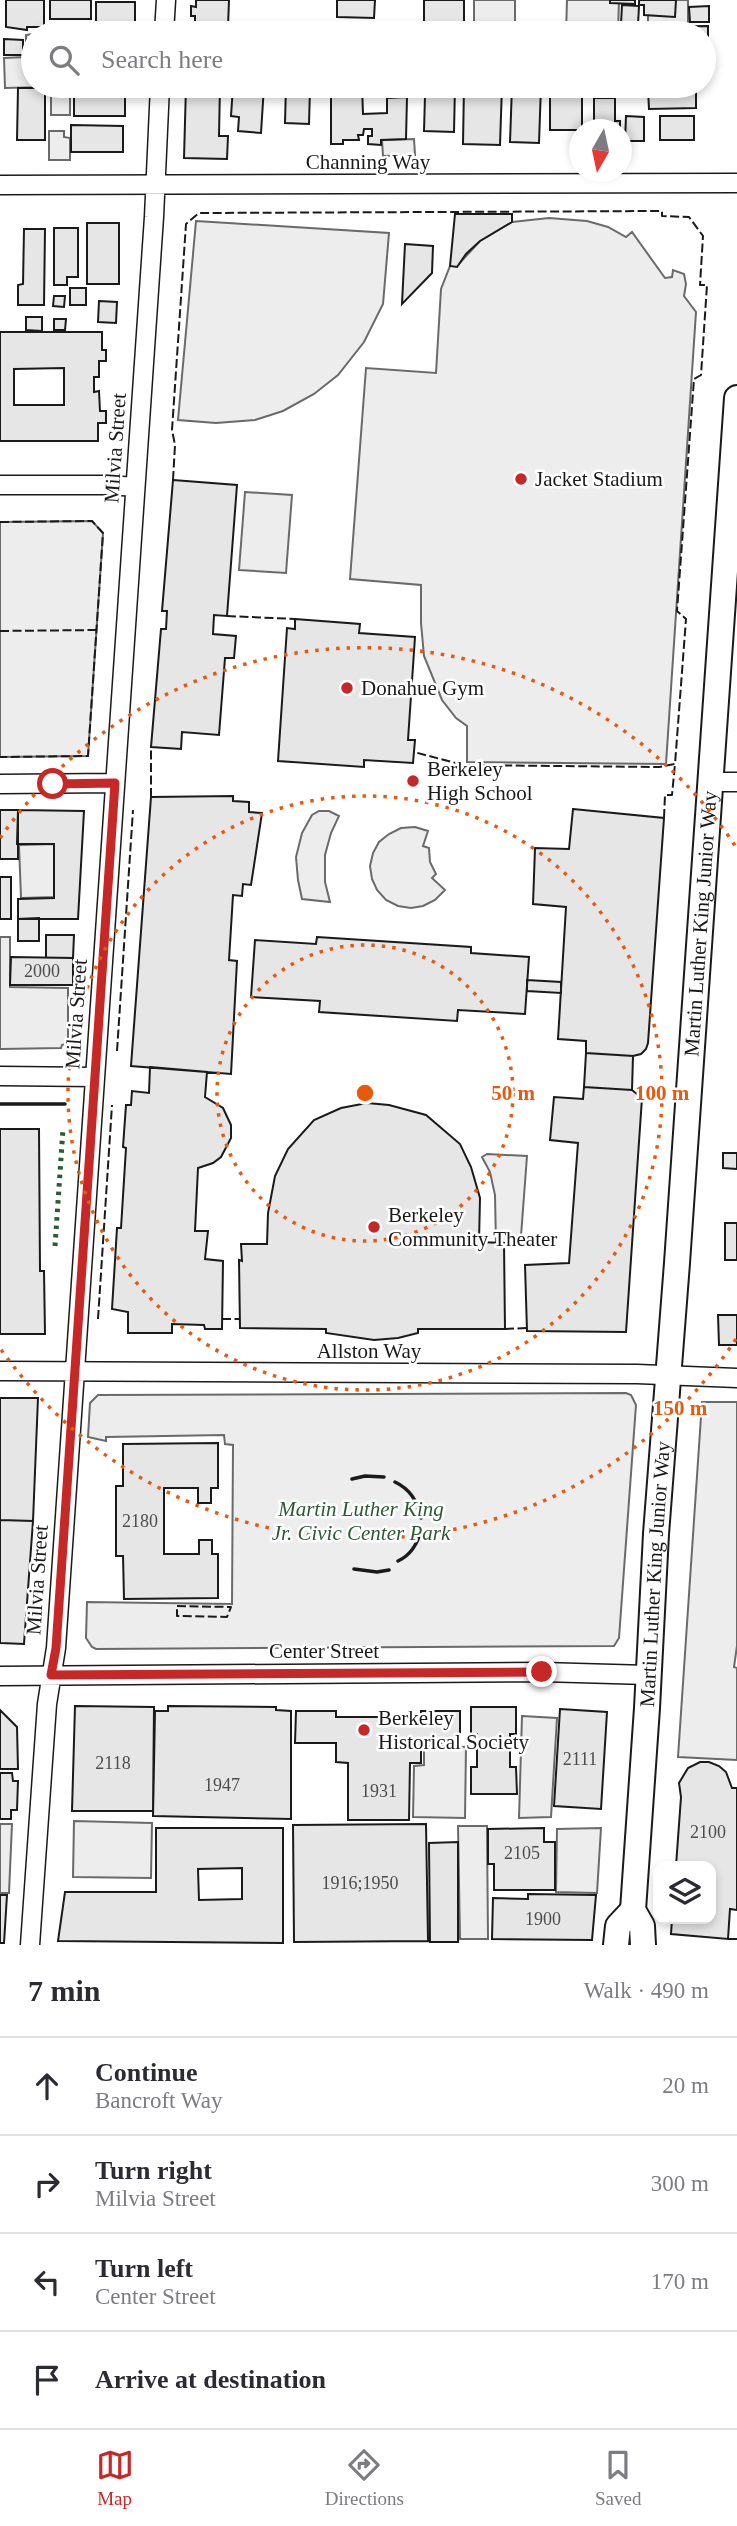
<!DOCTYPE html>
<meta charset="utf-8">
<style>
:root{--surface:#fff;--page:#f7f7f7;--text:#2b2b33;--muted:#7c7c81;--line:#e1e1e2;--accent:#c62828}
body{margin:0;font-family:Georgia,serif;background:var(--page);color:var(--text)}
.controls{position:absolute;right:21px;bottom:21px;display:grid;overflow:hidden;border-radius:14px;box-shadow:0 4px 10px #0003}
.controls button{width:63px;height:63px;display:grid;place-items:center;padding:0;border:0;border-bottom:2px solid var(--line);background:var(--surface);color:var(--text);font:35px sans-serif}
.compass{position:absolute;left:569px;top:119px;width:63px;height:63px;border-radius:50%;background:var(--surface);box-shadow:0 4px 10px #0003;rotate:189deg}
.stop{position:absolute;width:21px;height:21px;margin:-16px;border:5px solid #c62828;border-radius:50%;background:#fff}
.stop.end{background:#c62828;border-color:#fff;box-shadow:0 2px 7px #0008}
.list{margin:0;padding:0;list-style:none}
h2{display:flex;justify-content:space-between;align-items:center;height:91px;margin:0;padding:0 28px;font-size:30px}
h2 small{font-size:23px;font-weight:400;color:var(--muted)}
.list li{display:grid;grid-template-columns:46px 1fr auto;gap:21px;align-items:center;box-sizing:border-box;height:98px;padding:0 28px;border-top:2px solid var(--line)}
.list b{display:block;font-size:26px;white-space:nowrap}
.list p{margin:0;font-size:23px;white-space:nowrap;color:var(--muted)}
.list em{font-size:23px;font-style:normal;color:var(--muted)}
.icon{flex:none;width:38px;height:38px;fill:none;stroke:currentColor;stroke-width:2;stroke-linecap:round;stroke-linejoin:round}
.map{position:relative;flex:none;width:737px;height:1945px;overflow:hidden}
.search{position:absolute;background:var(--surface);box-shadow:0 4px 10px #0003;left:21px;right:21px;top:21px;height:77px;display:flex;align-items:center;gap:18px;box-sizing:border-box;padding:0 24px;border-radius:38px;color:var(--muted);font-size:26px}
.sheet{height:483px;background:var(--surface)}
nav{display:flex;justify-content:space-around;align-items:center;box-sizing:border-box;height:98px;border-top:2px solid var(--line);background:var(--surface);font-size:19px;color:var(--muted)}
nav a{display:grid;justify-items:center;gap:4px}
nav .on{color:var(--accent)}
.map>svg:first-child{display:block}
.built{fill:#ededed;stroke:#6a6a6a;stroke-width:2}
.building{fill:#e6e6e6;stroke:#1a1a1a;stroke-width:2;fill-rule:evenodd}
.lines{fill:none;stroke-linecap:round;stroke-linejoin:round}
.street-casing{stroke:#1a1a1a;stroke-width:21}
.secondary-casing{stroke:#1a1a1a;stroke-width:28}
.street{stroke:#fff;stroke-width:18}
.secondary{stroke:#fff;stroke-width:24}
.hedge{stroke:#2b5a34;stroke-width:5;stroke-dasharray:3.5 5;stroke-linecap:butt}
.fence{stroke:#1a1a1a;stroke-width:2;stroke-dasharray:9 3.5;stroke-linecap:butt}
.wall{stroke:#1a1a1a;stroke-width:3.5}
.route{stroke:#c62828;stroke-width:9}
.ring{fill:none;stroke:#e8590c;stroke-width:3.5;stroke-dasharray:3.5 7}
.poi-dot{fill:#c62828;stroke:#fff;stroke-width:2.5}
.labels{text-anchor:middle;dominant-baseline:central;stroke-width:5;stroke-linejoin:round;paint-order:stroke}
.number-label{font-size:18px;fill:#4d4d4d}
.street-label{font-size:21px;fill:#1a1a1a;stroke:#fff}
.poi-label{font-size:21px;fill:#1a1a1a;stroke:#fff;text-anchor:start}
.park-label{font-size:21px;font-style:italic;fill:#2b5a34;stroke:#fff}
.centre{fill:#e8590c;stroke:#fff;stroke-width:3.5}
.ring-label{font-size:21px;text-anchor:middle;font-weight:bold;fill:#e8590c;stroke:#fff;stroke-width:5;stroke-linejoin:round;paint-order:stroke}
</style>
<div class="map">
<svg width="737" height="1945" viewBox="0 0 737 1945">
<rect width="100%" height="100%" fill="#fff"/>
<path class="built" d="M474 0H515V25L474 24Z
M567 0H619L618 33H566Z
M648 0H688V28H648Z
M33 34V86L47 87 5 88 4 58 26 57V35Z
M51 86H70V115H51Z
M49 131H64V137L70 138V160H49Z
M414 139 415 155 383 156 382 140Z
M549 218 587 221 608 227 626 237 632 232 665 278 672 277 673 270 684 274 686 284 684 296 696 312 666 764 467 762V726L456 718 442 700 424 656 421 623V585L350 579 366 368 436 373 441 289 450 266H457L480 241 512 222Z
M196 221 389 233 383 304 364 342 338 375 314 394 283 411 255 420 216 423 178 420Z
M245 492 292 495 286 573 239 570Z
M92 521 103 533 88 756 0 757V522Z
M319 811H329L339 816 331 833 325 855V882L330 902 302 899 298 880 296 857 302 833 312 815Z
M415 827 428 831 423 846 429 848 430 862 436 874 432 878 445 890 435 900 423 906 411 908 398 906 386 900 377 890 372 879 370 866 373 853 379 842 389 834 401 828Z
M54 844 55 897 21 898 19 845Z
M0 937H10V987L68 988V1043L62 1045 61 1048 0 1049Z
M487 1154 527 1156 521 1236 518 1243 510 1246 496 1245 495 1195 490 1172 482 1157Z
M626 1393 631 1395 636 1405 619 1638 614 1646 96 1649 92 1647 86 1638 87 1602 232 1604 233 1445 225 1444 224 1435 106 1437V1441L88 1437 90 1403 98 1395Z
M702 1402H737V1646L734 1667 737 1668V1760L678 1757Z
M522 1716 557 1718 551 1817 519 1818Z
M424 1746 466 1747 465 1818 413 1817 414 1766 424 1765Z
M74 1821 152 1823 151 1878 73 1877Z
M0 1824H12L9 1893H0Z
M458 1826H487L488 1939H460Z
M601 1828 597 1893 556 1892 557 1829Z"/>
<path class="building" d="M6 0H44V27H27V30L6 27Z
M50 0H91V19H50Z
M196 0H229L228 27 195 26V16H191V6L196 7Z
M337 0H375L374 18 337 17Z
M424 0H464V27H447V22H441V27H424Z
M610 0H635V4L610 3Z
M639 0H676L675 17 644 15V5H639Z
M96 2H135V33H96Z
M622 5 639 6 638 25 621 24Z
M709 6V22H690L689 7Z
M594 25H611L610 33H594Z
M708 26V52H704V33H634V27Z
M4 39 23 40V55H4Z
M186 86H220L219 136H228L227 159 184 158Z
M233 86H264L261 133 238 131 239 117 231 116Z
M286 86H318V89H310L309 124 285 123Z
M331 86H362L363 114 387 113V98L407 97 406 139 381 140V145L368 144V136H372V129H364L363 135H358L359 140H343V144H331Z
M421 86H455L454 132 424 131 425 96 421 95Z
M464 86H502L500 145 463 144Z
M512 86H541L539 143 510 142Z
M550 86H582V130H550Z
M654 86 696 88V108L649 109 648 89 654 88Z
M18 88H45V140H17Z
M74 88H125V116H74Z
M594 98H615V121H620V130H594Z
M626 116 644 117V141H625Z
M660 116H694V140H660Z
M71 125 123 126V152H71Z
M455 214H512V222L480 241 466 254 457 267 450 266Z
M87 223H119V284H87Z
M54 228H78V277H67V285H54Z
M24 229H45L44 305H18V285L23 284Z
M405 244 433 246 432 273 402 304Z
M70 288H86V305H70Z
M54 296H65L64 307 53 306Z
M99 301 117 302 116 323 98 322Z
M26 317H42V331L26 330Z
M54 319H66L65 330H54Z
M0 332H102V350H106V361H99V377H94V392L99 391 100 411H106V423H98V441H0ZM64 368V405H14V369Z
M173 480 237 485 227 616 214 615 213 634 236 636 234 658H225L219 735 182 732 181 749 151 747 161 629H166L167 611H162Z
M295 619 360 624 359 633 415 637 408 740H415L413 763 364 760V767L278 761 287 628 295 629Z
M233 796V801L249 802V812L262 813 251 885 243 884 242 896 233 895 229 960 237 961 231 1074 131 1066 151 797Z
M573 809 664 818 648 1043 646 1049 641 1054 633 1056 586 1053V1041L558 1039 566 907 533 904 535 848 569 849Z
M0 810H18V859H0Z
M18 810 84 811 78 919H18V899L54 898V844H17Z
M0 877H11V919H0Z
M39 918V941H18V919Z
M46 935H74L73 958H46Z
M317 937 471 947V953L529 957 525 1014 458 1010 457 1021 319 1012 320 1001 251 997 255 940 316 944Z
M11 957 73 958V985H10Z
M527 980 561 982V993L527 991Z
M586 1053 633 1056 632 1090 584 1087Z
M150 1067 207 1072 205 1097 223 1108 231 1125V1138L221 1157 213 1163 198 1168 195 1231H208L205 1259 223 1261 222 1329H205L204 1325 172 1324V1333H128V1312L112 1309 117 1228H121L126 1148 123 1147 126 1105H131L132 1091 149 1093Z
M584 1087 632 1090 642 1098 626 1332 527 1331 525 1265 569 1263 578 1143 550 1140 554 1097 583 1099Z
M367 1103 389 1105 426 1115 460 1144 471 1167 480 1198 479 1242 504 1243 505 1329H418V1333L398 1338 374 1340 326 1333V1329L240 1328 239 1260 242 1261 241 1244H267L268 1213 275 1176 288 1149 314 1120 341 1108Z
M0 1129H39L40 1271H44L45 1334H0Z
M723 1153H737V1169L723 1168Z
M725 1223H737V1260H725Z
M718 1315H737V1345H719Z
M0 1398H38L33 1521 0 1520Z
M218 1443V1488H211V1503H198V1488H164V1554H199V1540H212V1554H218V1598L124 1599 123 1556H116V1486H123V1444Z
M0 1520 33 1521 24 1644 0 1643Z
M75 1706 154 1707 153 1811H72Z
M168 1706 276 1707V1710L291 1711V1819L153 1816 155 1711H168Z
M471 1707H516V1734H510V1767H516L517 1794H471V1767H477V1734H471Z
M560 1709 607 1712 601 1809 554 1806Z
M0 1710 17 1727 18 1769H0Z
M296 1711H336V1717H421V1711H460V1743H421V1763H410L409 1820H348V1763L336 1762V1743H295Z
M700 1762H709L719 1766 726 1772 732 1788H737V1910L730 1909 728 1939 671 1934 672 1919H711V1866H676L681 1797 679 1783 688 1768Z
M0 1773H12L13 1781H18L17 1810H11V1819H0Z
M426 1824 428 1941 294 1942 293 1825Z
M156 1828H283V1943L58 1941 65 1892H156ZM242 1868V1899L199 1900 198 1869Z
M544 1828V1842H555V1890H494V1864H488V1829Z
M458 1842V1942H430L429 1843Z
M528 1894 596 1895 592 1940 492 1939 493 1898 528 1899Z
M0 1895H7L4 1943H0Z"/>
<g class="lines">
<defs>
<path id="street" d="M164 33 166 0
M0 185 737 183
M0 485H110L135 487
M710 782H737
M0 784 115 783
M0 1076 95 1077
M0 1371 637 1374 737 1378
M0 1676 542 1672 648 1675
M30 1945 47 1704 56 1648 154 217 160 86"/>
<g id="secondary">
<path d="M616 1945 618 1926 633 1910"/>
<path id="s1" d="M643 1945 642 1926 633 1910 647 1708 656 1534 677 1263 737 398"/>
</g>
</defs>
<use href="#street" class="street-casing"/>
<use href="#secondary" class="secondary-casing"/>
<use href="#street" class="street"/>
<use href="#secondary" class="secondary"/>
<path class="hedge" d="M55 1246 63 1129"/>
<path class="fence" d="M173 480 175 445 172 430 186 224 199 213 662 211V216L689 217 703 236 700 285H707L701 375 694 379 677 611 686 619 675 764 659 767 463 765 414 752
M0 522 92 521 103 533 88 756 0 757
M227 616 295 619
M0 631 96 630
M151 797V747
M664 818 665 795H672L675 764
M117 1051 133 810
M98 1319 112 1105
M222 1319H239
M505 1329 526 1328
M177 1606 231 1607 227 1617 177 1616Z
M728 1939H737"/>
<path class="wall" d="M0 1104H65
M352 1479 365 1476 384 1477
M395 1482C410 1489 418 1502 421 1518
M398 1561C411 1555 418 1543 421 1529
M354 1569 377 1572 389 1570"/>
</g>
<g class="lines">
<path class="route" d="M53 784 115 783 56 1648 51 1675 542 1672"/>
</g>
<g class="ring">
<circle cx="365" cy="1093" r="148"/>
<circle cx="365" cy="1093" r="297"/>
<path d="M736 1339A445 445 0 0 1 0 1348M0 838A445 445 0 0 1 736 847"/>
</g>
<g class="poi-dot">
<circle cx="521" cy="479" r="7"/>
<circle cx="347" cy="688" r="7"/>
<circle cx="413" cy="781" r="7"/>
<circle cx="374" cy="1227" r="7"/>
<circle cx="364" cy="1730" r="7"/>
</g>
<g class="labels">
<g class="number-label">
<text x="42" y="971">2000</text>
<text x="140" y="1521">2180</text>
<text x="580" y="1759">2111</text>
<text x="113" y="1763">2118</text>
<text x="222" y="1785">1947</text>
<text x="379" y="1791">1931</text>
<text x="708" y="1832">2100</text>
<text x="522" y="1853">2105</text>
<text x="360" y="1883">1916;1950</text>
<text x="543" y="1919">1900</text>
</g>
<g class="street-label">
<text x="368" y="162">Channing Way</text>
<text transform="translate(115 448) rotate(-86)">Milvia Street</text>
<text stroke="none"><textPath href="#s1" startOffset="1026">Martin Luther King Junior Way</textPath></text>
<text transform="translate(76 1014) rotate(-86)">Milvia Street</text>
<text x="369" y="1351">Allston Way</text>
<text stroke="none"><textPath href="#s1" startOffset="374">Martin Luther King Junior Way</textPath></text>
<text transform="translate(37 1580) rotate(-86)">Milvia Street</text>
<text x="324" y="1651">Center Street</text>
</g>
<g class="poi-label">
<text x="535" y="479">Jacket Stadium</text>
<text x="361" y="688">Donahue Gym</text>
<text x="427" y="769">Berkeley<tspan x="427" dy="24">High School</tspan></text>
<text x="388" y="1215">Berkeley<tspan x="388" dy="24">Community Theater</tspan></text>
<text x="378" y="1718">Berkeley<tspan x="378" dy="24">Historical Society</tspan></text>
</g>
<g class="park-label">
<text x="361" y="1509">Martin Luther King<tspan x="361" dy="24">Jr. Civic Center Park</tspan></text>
</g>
</g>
<circle cx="365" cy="1093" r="10" class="centre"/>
<g class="ring-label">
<text x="513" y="1100">50 m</text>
<text x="662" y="1100">100 m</text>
<text x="680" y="1415">150 m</text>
</g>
</svg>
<div class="controls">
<button><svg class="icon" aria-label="layers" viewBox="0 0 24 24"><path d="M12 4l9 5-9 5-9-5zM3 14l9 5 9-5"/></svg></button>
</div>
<svg class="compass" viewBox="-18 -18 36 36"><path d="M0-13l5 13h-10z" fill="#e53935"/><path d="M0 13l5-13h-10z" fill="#7c7c81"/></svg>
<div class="stop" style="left:53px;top:784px"></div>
<div class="stop end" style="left:542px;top:1672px"></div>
<div class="search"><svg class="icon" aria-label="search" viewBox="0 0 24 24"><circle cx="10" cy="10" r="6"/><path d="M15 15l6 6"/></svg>Search here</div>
</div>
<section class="sheet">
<h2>7 min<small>Walk · 490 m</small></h2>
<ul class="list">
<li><svg class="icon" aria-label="ahead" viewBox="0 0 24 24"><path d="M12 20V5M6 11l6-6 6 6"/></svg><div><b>Continue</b><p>Bancroft Way</p></div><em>20 m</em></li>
<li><svg class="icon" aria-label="right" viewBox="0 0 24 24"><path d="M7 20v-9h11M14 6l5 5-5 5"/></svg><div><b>Turn right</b><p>Milvia Street</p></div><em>300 m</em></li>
<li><svg class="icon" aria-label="left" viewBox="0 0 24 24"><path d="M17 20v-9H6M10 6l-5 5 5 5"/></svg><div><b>Turn left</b><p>Center Street</p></div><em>170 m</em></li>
<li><svg class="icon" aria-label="arrive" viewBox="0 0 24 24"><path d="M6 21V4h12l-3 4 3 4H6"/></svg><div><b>Arrive at destination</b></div></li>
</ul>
</section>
<nav>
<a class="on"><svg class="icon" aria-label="map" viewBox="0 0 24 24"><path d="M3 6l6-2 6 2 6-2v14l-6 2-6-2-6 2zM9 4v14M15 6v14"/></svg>Map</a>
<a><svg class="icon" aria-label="directions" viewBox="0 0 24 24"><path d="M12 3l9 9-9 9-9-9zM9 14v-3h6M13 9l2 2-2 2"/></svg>Directions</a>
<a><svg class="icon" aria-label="saved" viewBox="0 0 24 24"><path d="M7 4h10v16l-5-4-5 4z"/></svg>Saved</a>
</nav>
